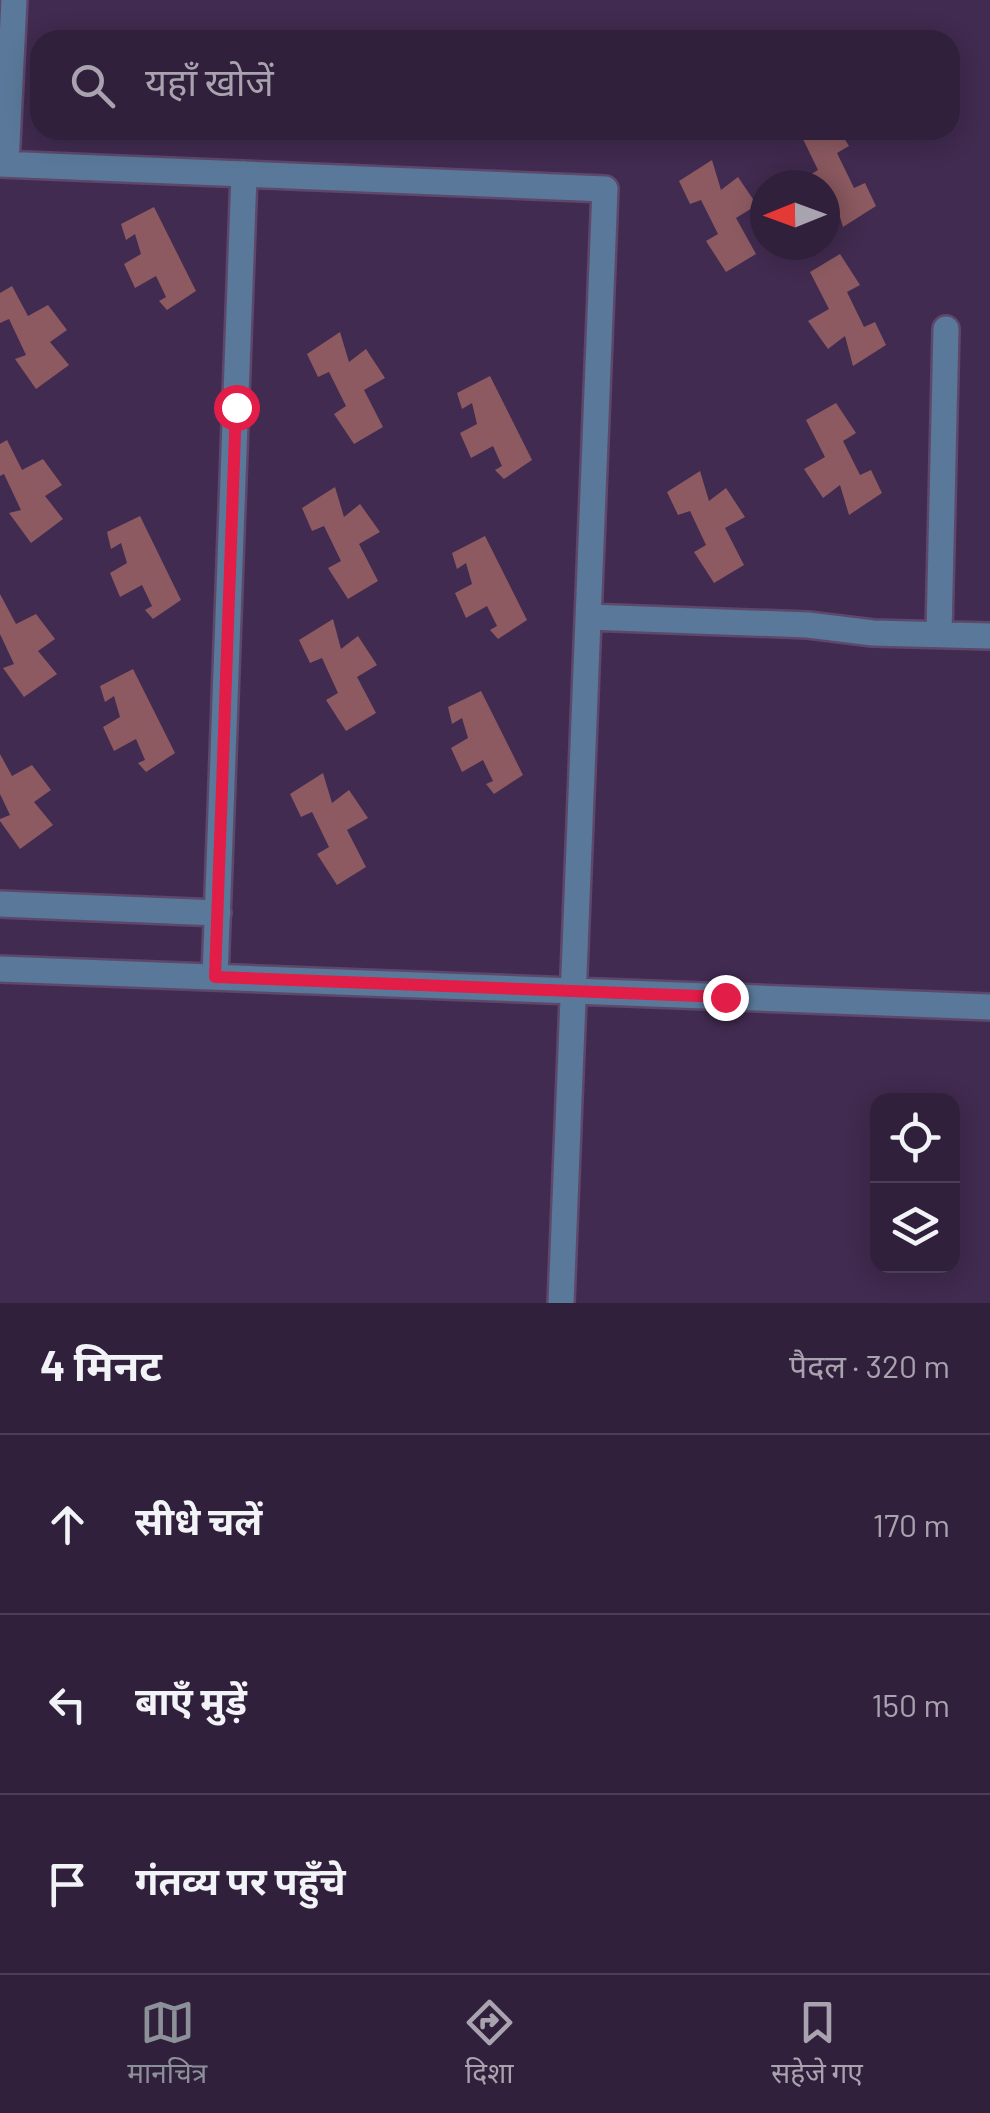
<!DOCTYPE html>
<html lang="hi">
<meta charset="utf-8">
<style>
:root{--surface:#31203c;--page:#392843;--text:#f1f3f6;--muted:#a8a3af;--line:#4c3e56;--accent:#8c9099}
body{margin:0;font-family:Barlow,"Noto Sans Devanagari",sans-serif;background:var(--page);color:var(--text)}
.controls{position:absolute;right:30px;bottom:30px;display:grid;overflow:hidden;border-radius:20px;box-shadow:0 5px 25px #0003}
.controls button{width:90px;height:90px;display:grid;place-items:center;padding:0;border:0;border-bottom:2px solid var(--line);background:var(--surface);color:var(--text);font:50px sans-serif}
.compass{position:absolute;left:750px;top:170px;width:90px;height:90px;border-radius:50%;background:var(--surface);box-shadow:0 5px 25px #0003;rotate:269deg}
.stop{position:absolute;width:30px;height:30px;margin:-22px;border:8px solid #e11d48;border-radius:50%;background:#fff}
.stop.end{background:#e11d48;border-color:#fff;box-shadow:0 2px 10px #0008}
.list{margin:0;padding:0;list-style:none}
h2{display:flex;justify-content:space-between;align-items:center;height:130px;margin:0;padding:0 40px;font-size:42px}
h2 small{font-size:32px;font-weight:400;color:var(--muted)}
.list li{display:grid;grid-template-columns:65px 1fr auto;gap:30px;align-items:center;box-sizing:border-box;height:180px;padding:0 40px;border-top:2px solid var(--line)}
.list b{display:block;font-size:38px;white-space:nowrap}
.list em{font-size:32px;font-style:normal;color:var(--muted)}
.icon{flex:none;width:55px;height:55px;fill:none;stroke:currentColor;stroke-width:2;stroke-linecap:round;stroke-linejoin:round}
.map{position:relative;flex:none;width:990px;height:1303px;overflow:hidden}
.search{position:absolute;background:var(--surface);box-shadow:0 5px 25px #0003;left:30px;right:30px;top:30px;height:110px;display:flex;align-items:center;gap:25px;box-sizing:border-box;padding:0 35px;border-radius:30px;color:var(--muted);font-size:38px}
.sheet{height:670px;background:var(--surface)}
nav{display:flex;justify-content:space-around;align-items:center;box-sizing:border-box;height:140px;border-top:2px solid var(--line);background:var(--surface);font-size:28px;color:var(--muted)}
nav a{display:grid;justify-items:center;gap:5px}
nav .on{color:var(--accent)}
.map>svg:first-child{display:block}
.building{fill:#8d5a61}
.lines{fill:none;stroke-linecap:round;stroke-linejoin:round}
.minor-casing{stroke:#5d486b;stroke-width:30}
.minor{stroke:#5a799a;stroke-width:25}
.route{stroke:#e11d48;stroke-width:12}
</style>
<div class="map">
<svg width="990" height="1303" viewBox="0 0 990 1303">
<rect width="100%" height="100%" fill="#412b50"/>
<path class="building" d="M804 130H839L849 146 837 153 854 188 865 183 876 206 843 227 834 197 825 204V185H800L798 182 818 170 800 133Z
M712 160 721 190 738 177 757 205 736 218 756 254 726 272 706 241 718 234 701 200 690 204 679 181Z
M154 207 196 291 167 310 159 301 166 297 156 276 135 288 124 264 141 254 135 234 126 240 121 224Z
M840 254 860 285 847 292 864 327 875 322 886 345 853 366 845 336 828 349 808 321 829 309 810 272Z
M12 286 28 316 48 305 67 330 50 342 69 365 36 389 15 359 26 355 9 319 0 323V293Z
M340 332 349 362 366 349 385 378 364 390 383 427 354 444 334 414 346 406 329 372 318 377 307 354Z
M490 376 532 460 504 479 495 470 502 466 493 446 471 458 460 433 477 424 472 403 462 409 457 393Z
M836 403 856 433 843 441 860 475 871 470 882 493 849 515 840 485 823 498 804 469 825 457 806 420Z
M7 440 22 470 43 459 62 485 45 496 63 519 31 543 9 513 21 510 4 474 0 476V444Z
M700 471 709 501 726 488 745 517 725 528 744 565 714 583 694 552 706 545 690 511 678 515 667 492Z
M335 487 344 517 360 504 380 532 359 544 378 581 348 599 328 568 341 561 324 526 312 531 302 508Z
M140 516 181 600 153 619 145 610 152 606 142 585 120 597 110 573 127 563 121 543 111 549 107 532Z
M485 536 527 620 498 639 490 630 497 626 487 606 466 618 455 593 472 584 466 563 457 569 452 553Z
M0 594 16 624 36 614 55 639 38 651 57 674 24 697 3 668 14 664 0 634Z
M333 619 341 649 358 636 377 665 357 677 376 713 346 731 326 700 338 693 322 658 310 663 299 640Z
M133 669 175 753 146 772 138 763 145 760 136 739 114 751 103 727 120 717 114 696 105 702 100 686Z
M481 691 523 775 494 794 486 784 493 781 483 760 462 772 451 748 468 738 462 718 452 724 448 707Z
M0 754 12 776 32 765 51 790 34 802 53 825 20 849 0 821V819L10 815 0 794Z
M323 773 332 803 349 790 368 818 347 830 366 867 337 885 317 854 329 847 312 812 301 817 290 794Z"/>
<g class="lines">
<defs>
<path id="minor" d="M0 164 605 189 561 1303
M6 164 14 0
M588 617 808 625 873 633 990 636
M939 633 946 329
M0 904 218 913
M0 969 990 1007
M215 977 244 174"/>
</defs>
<use href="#minor" class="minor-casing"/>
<use href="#minor" class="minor"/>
</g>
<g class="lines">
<path class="route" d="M236 407 215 977 725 997"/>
</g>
</svg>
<div class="controls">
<button><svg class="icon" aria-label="locate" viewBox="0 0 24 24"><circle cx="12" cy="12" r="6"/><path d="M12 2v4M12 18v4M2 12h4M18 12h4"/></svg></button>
<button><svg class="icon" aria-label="layers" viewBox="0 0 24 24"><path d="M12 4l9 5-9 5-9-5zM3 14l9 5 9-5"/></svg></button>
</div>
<svg class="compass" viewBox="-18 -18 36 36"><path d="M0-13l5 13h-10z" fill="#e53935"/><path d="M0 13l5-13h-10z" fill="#a8a3af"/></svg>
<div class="stop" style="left:236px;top:407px"></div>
<div class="stop end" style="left:725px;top:997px"></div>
<div class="search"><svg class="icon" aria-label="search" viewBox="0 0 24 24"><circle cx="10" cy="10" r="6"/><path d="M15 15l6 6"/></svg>यहाँ खोजें</div>
</div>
<section class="sheet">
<h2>4 मिनट<small>पैदल · 320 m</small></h2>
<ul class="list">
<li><svg class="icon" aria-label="ahead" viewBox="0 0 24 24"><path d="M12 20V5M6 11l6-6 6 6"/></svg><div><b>सीधे चलें</b></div><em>170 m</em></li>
<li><svg class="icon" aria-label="left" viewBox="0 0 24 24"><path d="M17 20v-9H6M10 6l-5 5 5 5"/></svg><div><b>बाएँ मुड़ें</b></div><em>150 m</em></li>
<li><svg class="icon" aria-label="arrive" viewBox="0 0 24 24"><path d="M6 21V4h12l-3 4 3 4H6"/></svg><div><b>गंतव्य पर पहुँचे</b></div></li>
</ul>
</section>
<nav>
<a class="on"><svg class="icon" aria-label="map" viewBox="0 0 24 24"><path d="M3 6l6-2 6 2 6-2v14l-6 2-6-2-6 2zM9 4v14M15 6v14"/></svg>मानचित्र</a>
<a><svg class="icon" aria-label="directions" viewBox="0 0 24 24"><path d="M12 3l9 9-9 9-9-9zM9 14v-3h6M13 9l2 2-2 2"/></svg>दिशा</a>
<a><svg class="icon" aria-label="saved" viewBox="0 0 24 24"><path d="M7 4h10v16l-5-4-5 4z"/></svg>सहेजे गए</a>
</nav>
